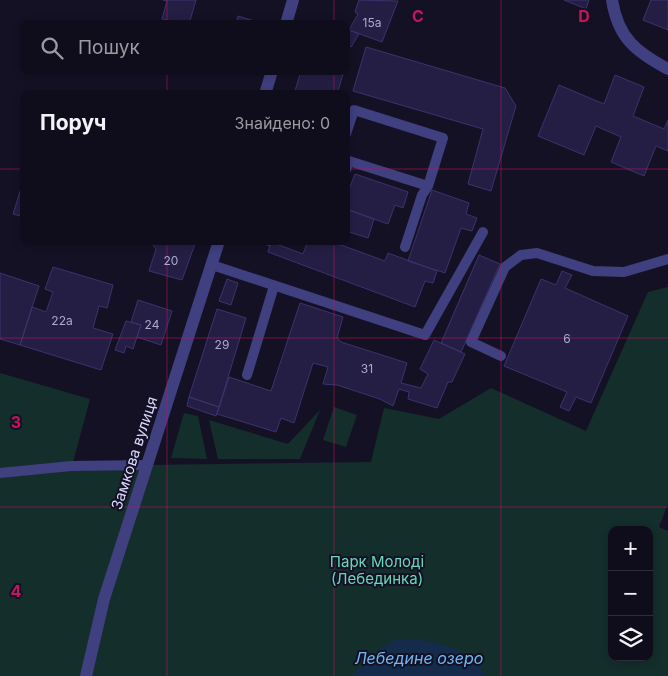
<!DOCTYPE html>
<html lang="uk">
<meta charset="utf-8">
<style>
:root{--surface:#0f0d1c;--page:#181625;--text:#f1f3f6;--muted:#9b9ca3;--line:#2f2d3b}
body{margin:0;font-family:Inter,sans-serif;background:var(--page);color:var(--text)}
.controls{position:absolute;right:15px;bottom:15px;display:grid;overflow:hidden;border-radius:10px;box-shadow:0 2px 8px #0003}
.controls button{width:45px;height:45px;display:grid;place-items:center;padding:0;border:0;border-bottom:1px solid var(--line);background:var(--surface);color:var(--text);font:25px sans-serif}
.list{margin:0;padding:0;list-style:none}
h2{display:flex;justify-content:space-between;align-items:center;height:65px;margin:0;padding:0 20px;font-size:21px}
h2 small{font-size:16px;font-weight:400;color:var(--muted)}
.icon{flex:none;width:28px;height:28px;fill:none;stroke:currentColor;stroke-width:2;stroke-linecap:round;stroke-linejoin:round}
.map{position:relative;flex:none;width:668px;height:676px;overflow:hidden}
.search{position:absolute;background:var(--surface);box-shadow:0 2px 8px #0003;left:20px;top:20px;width:330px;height:55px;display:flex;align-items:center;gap:12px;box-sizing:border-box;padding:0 18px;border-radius:10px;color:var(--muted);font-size:19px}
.panel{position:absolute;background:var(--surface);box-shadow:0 2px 8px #0003;left:20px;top:90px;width:330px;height:155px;border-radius:10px}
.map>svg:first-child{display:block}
.green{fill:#142e2c;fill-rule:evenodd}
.water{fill:#142b4b}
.building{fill:#251e44;stroke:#3c326e}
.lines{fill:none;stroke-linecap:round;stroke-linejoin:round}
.service{stroke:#403f80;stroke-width:10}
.minor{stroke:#403f80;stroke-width:12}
.grid{fill:none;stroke:#c2185b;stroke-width:1;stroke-opacity:0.55}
.labels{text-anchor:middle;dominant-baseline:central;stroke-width:4;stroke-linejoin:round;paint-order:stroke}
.number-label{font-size:12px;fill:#ada9ce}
.street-label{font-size:15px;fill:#dad7fc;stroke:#141125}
.park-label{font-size:15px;fill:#68d7b8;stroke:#141125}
.water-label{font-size:16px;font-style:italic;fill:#6db9f4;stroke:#141125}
.grid-label{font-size:16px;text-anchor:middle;font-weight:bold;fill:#c2185b;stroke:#141125;stroke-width:4;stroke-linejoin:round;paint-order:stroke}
</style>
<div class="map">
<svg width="668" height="676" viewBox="0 0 668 676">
<rect width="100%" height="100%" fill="#141125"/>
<path class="green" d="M668 287V504L659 527 668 531V676H0V373L90 399 72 466 371 462 384 408 439 419 491 388 586 431 648 292ZM612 530H649V657H612Z
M334 407 357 415 346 447 323 440Z
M320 410 300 459H218L209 420 288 444Z
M184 413 198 416 207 459 171 458Z"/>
<path class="water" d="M398 639C422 639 450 643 471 658 477 662 482 670 486 676H351C365 662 379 647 398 639Z"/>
<path class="building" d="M163 0H196L189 24 162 19 167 1Z
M359 0 398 1 382 42 349 30 358 14 355 12Z
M564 0H589L586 9Z
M651 0H668V30L643 20Z
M238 16 264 24H236Z
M349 30 359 34 351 47 347 45 346 49V35Z
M366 47 505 88 516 106 491 191 468 184 483 129 353 91Z
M301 71H344L337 94H294Z
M615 75 644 87 633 116 664 129 668 120V151L656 146 644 176 611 162 621 137 596 126 584 155 538 136 559 85 604 104Z
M355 174 408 192 403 208 395 205 388 224 346 209V197Z
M23 182H24V217L13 214Z
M432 190 469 203 466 214 477 218 472 231 461 228 445 273 408 261Z
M346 209 374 219 368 238 346 231Z
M150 241H196L182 280 149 271 156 249Z
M254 241H272L270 246Z
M308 241H330L385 261 388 253 437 271 433 283 425 281 415 307 268 252 271 242 303 254Z
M479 255 500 264 461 352 441 343Z
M53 267 113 285 107 308 99 306 93 328 113 334 101 370 20 345 32 307 46 312 53 292 45 289Z
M562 271 572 275 565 288 628 316 591 403 576 397 569 411 560 407 567 392 504 366 541 279 556 285Z
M0 273 39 286 20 345 0 339Z
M227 279 238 283 231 305 219 301Z
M138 300 172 311 161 345 137 337 141 325 131 322Z
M300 303 343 317 337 338 341 342 407 363 401 383 421 388 428 374 420 369 434 340 465 354 452 382H448L437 408 408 399 409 392 399 389 393 406 380 399 337 385 323 384 328 367 313 363 294 423 281 418 276 432 217 414 229 377 271 391Z
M217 309 246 318 219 407 189 397Z
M126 321 141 325 133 349 126 346 124 353 115 350Z
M189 397 219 407 216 416 187 406Z"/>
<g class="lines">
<path class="service" d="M346 134 354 110 443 138 428 186 349 161 346 170
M405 247 422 195 428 186
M212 265 425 335 483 232
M501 356 471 342 505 267 521 255 537 253 593 271 624 272 668 259
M247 375 274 286
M0 473 71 466 147 465"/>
<path class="minor" d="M612 0C618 38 636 52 668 69
M286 24 293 0
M265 94 272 71
M86 676 104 599 219 241"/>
</g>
<path class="grid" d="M167 0V24M334 0V24M501 0V676M167 71V94M334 71V94M0 169H24M346 169H668M167 241V676M334 241V676M0 338H668M0 507H668"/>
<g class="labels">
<g class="number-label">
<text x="372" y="22">15а</text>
<text x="171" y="260">20</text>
<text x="62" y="320">22а</text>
<text x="152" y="324">24</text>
<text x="567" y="338">6</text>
<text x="222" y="344">29</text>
<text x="367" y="368">31</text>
</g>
<g class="street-label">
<text transform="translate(134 453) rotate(-72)">Замкова вулиця</text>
</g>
<g class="park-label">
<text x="377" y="561">Парк Молоді<tspan x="377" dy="17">(Лебединка)</tspan></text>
</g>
<g class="water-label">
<text x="419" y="658">Лебедине озеро</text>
</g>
</g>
<g class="grid-label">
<text x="418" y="22">C</text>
<text x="584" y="22">D</text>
<text x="16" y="428">3</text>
<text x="16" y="597">4</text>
</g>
</svg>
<div class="controls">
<button>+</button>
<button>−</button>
<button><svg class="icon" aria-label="layers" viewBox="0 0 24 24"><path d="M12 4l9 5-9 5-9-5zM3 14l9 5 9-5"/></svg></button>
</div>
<div class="search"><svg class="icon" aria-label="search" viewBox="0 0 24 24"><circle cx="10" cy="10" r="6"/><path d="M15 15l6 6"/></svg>Пошук</div>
<section class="panel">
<h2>Поруч<small>Знайдено: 0</small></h2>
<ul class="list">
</ul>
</section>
</div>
